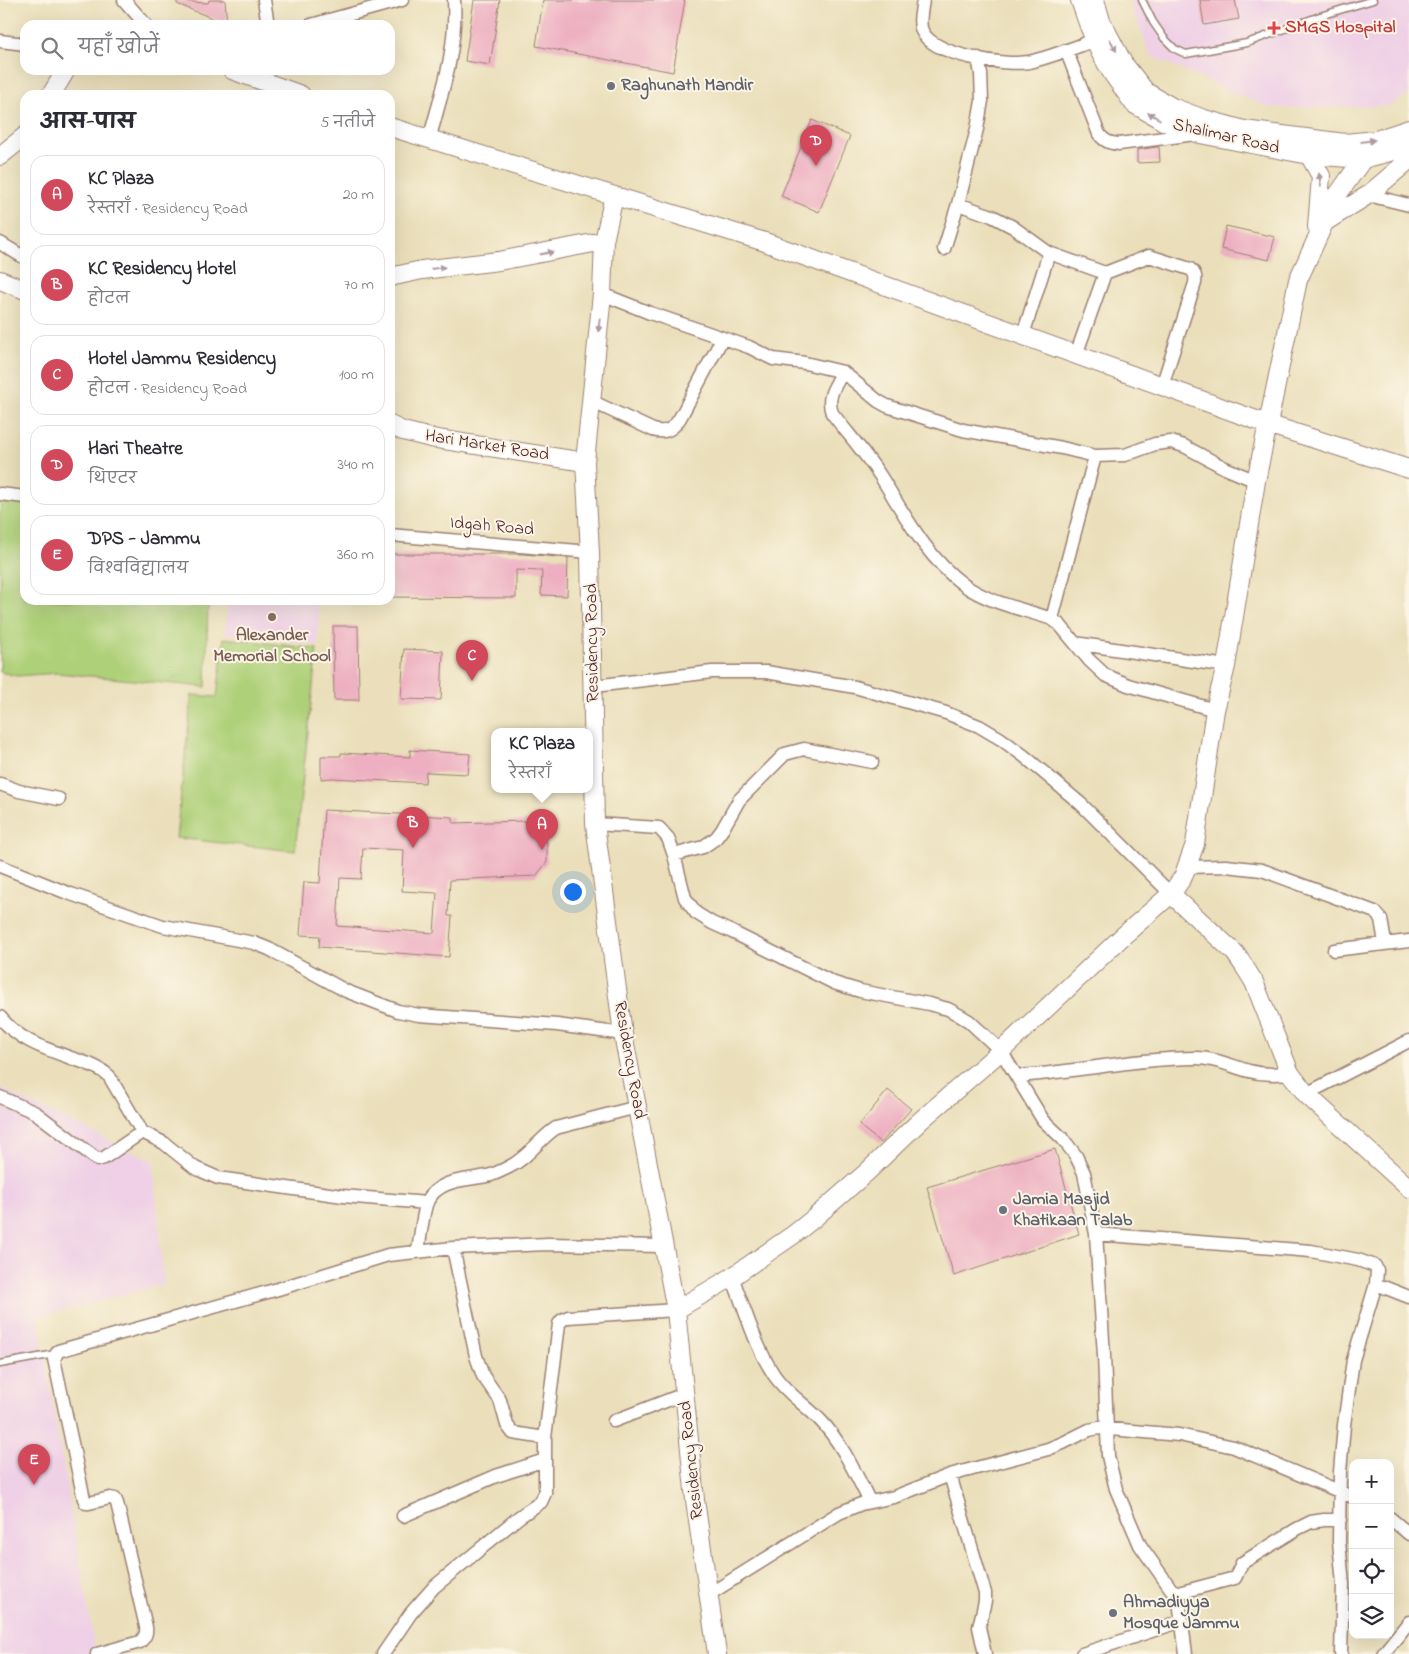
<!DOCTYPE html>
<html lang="hi">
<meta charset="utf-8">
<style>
:root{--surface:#fff;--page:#f2f2f3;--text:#2b2b33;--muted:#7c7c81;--line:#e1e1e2;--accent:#d1495b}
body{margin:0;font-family:"Indie Flower","Playpen Sans Deva",sans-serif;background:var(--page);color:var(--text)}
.controls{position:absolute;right:15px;bottom:15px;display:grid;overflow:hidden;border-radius:10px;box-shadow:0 5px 20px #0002}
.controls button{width:45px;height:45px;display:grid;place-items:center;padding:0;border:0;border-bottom:1px solid var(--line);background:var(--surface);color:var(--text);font:25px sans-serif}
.you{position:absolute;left:572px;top:891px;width:18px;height:18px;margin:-12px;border:4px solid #fff;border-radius:50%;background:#1a73e8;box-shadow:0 0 0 8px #1a73e833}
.badge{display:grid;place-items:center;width:32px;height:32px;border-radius:50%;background:var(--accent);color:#fff;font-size:16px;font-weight:700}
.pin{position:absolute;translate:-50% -41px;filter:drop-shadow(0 1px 2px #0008)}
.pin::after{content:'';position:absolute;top:26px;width:18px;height:15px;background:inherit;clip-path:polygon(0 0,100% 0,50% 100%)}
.popup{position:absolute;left:491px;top:728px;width:102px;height:65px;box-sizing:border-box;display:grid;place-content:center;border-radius:10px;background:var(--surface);filter:drop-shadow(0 1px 4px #0005);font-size:16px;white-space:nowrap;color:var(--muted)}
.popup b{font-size:19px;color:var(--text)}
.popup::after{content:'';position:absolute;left:50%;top:100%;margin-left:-10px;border:10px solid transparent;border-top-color:var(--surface)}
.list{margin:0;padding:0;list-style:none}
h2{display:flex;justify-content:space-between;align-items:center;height:65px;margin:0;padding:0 20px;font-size:21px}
h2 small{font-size:16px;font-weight:400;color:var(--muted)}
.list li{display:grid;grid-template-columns:32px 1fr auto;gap:15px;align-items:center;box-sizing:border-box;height:80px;margin:0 10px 10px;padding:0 10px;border:1px solid var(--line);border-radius:15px}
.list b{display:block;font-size:19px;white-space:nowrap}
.list p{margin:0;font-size:16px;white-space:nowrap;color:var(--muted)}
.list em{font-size:16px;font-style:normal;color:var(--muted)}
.icon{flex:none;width:28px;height:28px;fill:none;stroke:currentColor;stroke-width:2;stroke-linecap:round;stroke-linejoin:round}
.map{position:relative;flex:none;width:1409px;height:1654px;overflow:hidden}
.search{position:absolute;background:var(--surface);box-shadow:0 5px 20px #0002;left:20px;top:20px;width:375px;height:55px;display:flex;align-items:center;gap:12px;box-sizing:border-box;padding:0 18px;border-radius:15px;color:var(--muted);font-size:19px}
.panel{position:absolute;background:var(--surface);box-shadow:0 5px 20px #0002;left:20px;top:90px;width:375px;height:515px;border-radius:15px}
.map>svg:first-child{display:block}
.built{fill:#efd0e6}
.green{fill:#aed078;stroke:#7c7852}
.building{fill:#edafc1;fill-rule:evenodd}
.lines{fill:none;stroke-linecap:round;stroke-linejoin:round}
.lane-casing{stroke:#9a7f72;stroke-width:9}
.street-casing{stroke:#9a7f72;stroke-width:15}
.secondary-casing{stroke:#9a7f72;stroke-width:20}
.lane{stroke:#fff;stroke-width:6}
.street{stroke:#fff;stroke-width:12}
.secondary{stroke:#fff;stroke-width:18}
.oneway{fill:#ae9aa0}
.health-dot{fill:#e0444e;stroke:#fcf5e5;stroke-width:2}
.worship-dot{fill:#6b7280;stroke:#fcf5e5;stroke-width:2}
.education-dot{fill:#8d6e63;stroke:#fcf5e5;stroke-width:2}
.labels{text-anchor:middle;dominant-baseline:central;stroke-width:4;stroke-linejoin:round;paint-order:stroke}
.health-label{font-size:18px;font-weight:bold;fill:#be3a42;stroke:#fcf5e5;text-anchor:start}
.worship-label{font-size:18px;font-weight:bold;fill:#5b616d;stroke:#fcf5e5;text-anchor:start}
.street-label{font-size:18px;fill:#4a1f2b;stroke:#fcf5e5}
.education-label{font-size:18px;font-weight:bold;fill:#785e54;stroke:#fcf5e5}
</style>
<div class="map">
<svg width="1409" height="1654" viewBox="0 0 1409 1654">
<rect width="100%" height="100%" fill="#fcf5e5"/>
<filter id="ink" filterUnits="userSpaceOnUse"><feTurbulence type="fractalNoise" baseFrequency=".02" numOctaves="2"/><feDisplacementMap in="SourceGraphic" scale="10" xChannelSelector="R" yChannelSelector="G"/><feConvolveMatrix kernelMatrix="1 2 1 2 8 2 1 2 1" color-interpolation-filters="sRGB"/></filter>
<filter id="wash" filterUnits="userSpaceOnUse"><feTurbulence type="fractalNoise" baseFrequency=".0096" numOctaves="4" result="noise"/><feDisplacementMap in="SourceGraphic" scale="20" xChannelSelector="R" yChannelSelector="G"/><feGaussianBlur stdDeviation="1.12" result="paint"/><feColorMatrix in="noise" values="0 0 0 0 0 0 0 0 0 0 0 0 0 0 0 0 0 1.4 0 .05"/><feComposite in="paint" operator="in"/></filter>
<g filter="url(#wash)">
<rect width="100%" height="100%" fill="#eadfba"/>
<path class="built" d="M1129 0H1409V94L1388 106 1269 108 1151 56Z
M228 600H319L318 645 225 634Z
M0 1088 153 1161 164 1284 38 1317 96 1654H0Z"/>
<path class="green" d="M0 501 25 502V600H208L206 687 58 673 17 676 0 672Z
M224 638 317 649 295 851 176 838 192 695 217 697Z"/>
<g id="blocks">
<path class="building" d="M209 0H225L227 24 177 4V1L208 3Z
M474 0H500L490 65 465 61Z
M543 0H685L673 72 536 46Z
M1200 0H1235L1239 19 1204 25Z
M812 120 850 136 819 212 781 196Z
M1157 147H1159L1160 162 1137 163V150Z
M1226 226 1275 237 1269 260 1221 249Z
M390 554H523L568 558 567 596 541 595 542 571 516 570V598L390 597Z
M333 626H358L359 700H334Z
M404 649 443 651 441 700 401 699Z
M410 750 470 754 468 774 426 772 425 783 333 778 321 779V756H341V753L410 757Z
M324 810 453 817V823L525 821 541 826 547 843V862L536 876 450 880 448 916H452L449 957 319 947 320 936 300 935 304 882 320 883ZM363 848 404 850 402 891 437 893 434 933 337 926 340 878 361 879Z
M888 1090 911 1109 881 1143 859 1125Z
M1055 1149 1079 1234 954 1276 927 1187Z"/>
</g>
</g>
<g filter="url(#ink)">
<use href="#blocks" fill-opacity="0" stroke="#9a7f72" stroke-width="1"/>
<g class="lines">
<defs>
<path id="lane" d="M1142 0 1153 22 1164 38 1175 49 1186 54 1247 43 1320 16 1373 0
M0 1364 55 1354"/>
<path id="street" d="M124 0 146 25
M264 0 268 25
M923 0C922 9 918 22 922 31 933 56 1005 66 1029 62 1051 57 1073 48 1095 40
M311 25 402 0
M0 41 25 44
M1066 50 1099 134C1105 142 1110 143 1119 144L1195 134
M429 140C442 92 457 50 454 0
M1368 195 1409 205
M958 204 992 216 1013 227 1049 253 1105 273 1149 256 1190 269C1195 273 1196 276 1195 283L1162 386
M0 243 25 258
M944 249 958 204 977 129 982 101 981 74 978 58
M602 294 650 313 749 347 773 359 805 363 843 372 878 401 887 406 963 430 1062 448 1095 456 1125 455 1155 444 1171 442 1184 446 1225 468 1256 481
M1023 335 1049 253
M1076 355 1105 273
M843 372C835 386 826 397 832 413 848 434 866 454 881 477 905 515 926 557 964 585 989 603 1023 609 1052 619L1060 625 1089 660 1105 675 1128 685 1215 710
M591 401 653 430C666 434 673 429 680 418L722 339
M0 494 25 497
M390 535 590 552
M1052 619 1095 456
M1075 643 1226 666
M594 686 712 672H766L855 687 946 713 979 726 1001 739 1024 756 1081 804 1171 894
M0 784 19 791 59 799
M595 824 659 828 668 838 674 855 685 898 696 913 712 923 732 932 834 983 860 991 929 1004 948 1009 959 1015 969 1021 1001 1051 1043 1120 1063 1139 1076 1156 1084 1173 1096 1234 1104 1355 1108 1456 1112 1473 1116 1489 1140 1545 1171 1589 1178 1593 1235 1578 1242 1563 1297 1529 1311 1522 1324 1520H1340
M674 855 703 847 716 838 722 830 739 800 785 754 804 749 872 762
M0 866 65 892 163 926 254 943 269 949 346 991 398 1011 419 1015 557 1025 623 1034
M1187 867 1226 866 1262 870 1375 912 1381 919 1385 943
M1334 950 1409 941
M0 1017C19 1041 46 1049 74 1059 87 1063 99 1067 109 1076L142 1132 164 1143 195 1168 218 1178 343 1196 427 1203
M1018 1076C1077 1072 1137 1058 1197 1058 1215 1058 1231 1066 1249 1071 1263 1075 1276 1074 1290 1073
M1306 1094 1409 1041
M0 1097 36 1113 98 1160 104 1158 142 1132
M1096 1234 1311 1251 1358 1260 1375 1266 1377 1270 1376 1284 1353 1360 1344 1425 1340 1472 1339 1541 1343 1584 1341 1654
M453 1248 476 1356 483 1376 500 1400 507 1425 513 1433 545 1438
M418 1251C420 1239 423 1212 427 1202 439 1177 469 1181 491 1175 497 1173 503 1170 509 1167 528 1158 539 1139 556 1128L637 1107
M732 1277C745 1309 755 1346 774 1375 787 1394 806 1405 821 1421 842 1443 856 1475 870 1502
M1376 1284 1409 1297
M614 1421 684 1394
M545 1460V1438L559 1324 562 1320 568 1317 676 1310
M950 1475 985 1593V1601L979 1627 985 1654
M1390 1518 1409 1534
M1178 1593 1186 1654
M708 1595 839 1513 861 1504 894 1497 950 1475 1048 1449 1063 1443 1089 1430 1099 1428 1179 1435 1234 1447 1353 1497
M97 1654 140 1642C145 1637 147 1634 146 1627L117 1503 115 1499 110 1498 89 1503H86L84 1499 54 1359 58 1351 278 1289 388 1255 453 1248 548 1244 662 1246
M383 1654 411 1613 434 1587 519 1517 541 1502 545 1493V1460L496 1476 403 1516
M1082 1654 1182 1621
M1383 1654 1409 1622"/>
<path id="secondary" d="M1080 0 1089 26 1100 52 1112 73 1134 104 1165 122 1200 134 1309 155 1363 159 1409 147
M1095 0 1101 21 1123 63 1146 92 1172 107 1204 119 1244 130 1345 143 1376 140 1409 129
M232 70 301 95
M51 95 66 70
M390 127 765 242 1267 424 1409 469
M1309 155 1321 176 1317 227
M0 156 25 136
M614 196 604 241 602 294 585 462 590 552 595 824 623 1034 676 1310 695 1500 717 1654
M1325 222 1368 195 1409 160
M390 277 422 270 499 261 604 241
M0 280 25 290
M390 425 403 431 431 438 585 462
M1171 894 1235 953 1244 966 1254 982 1290 1073 1306 1094 1409 1188
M676 1310 732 1277 793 1235 813 1219 867 1172 920 1121 1001 1051 1123 936 1171 894 1183 877 1195 844 1215 710 1226 666 1256 481 1298 280 1336 197 1363 159"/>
</defs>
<use href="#lane" class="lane-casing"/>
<use href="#street" class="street-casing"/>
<use href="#secondary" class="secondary-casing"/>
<use href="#lane" class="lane"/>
<use href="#street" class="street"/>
<use href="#secondary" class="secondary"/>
</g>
<defs><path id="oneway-solid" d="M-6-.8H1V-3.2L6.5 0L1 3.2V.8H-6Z" transform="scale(1.25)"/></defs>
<g class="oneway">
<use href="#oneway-solid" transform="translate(1113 45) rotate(62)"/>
<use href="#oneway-solid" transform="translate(1154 116) rotate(-150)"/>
<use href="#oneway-solid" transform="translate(1368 141) rotate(-8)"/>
<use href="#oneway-solid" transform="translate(1320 180) rotate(-98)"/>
<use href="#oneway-solid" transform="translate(547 253) rotate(-11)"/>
<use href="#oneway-solid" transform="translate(438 268) rotate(-7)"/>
<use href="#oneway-solid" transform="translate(599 325) rotate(96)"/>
</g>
</g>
<path class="health-dot" d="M1271.5 20.5h5v5h5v5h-5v5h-5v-5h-5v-5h5z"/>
<g class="worship-dot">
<circle cx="611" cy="86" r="5"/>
<circle cx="1003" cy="1210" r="5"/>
<circle cx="1113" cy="1613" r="5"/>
</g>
<circle class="education-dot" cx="272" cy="617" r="5"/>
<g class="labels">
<g class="health-label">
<text x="1285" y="28">SMGS Hospital</text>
</g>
<g class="worship-label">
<text x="621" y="86">Raghunath Mandir</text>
<text x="1013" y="1200">Jamia Masjid<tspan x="1013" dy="21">Khatikaan Talab</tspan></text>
<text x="1123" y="1603">Ahmadiyya<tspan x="1123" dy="21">Mosque Jammu</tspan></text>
</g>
<g class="street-label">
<text transform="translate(1226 137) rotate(13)">Shalimar Road</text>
<text transform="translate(487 446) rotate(9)">Hari Market Road</text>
<text transform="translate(492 527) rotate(5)">Idgah Road</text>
<text transform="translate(593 643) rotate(-91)">Residency Road</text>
<text transform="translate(629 1060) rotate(80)">Residency Road</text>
<text transform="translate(692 1460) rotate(-96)">Residency Road</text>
</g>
<g class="education-label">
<text x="272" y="636">Alexander<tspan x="272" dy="21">Memorial School</tspan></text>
</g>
</g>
</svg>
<div class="controls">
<button>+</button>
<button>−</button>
<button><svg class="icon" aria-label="locate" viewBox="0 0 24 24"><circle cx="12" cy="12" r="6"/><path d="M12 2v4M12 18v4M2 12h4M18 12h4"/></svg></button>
<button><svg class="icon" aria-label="layers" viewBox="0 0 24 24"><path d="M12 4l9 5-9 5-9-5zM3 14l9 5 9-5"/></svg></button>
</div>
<div class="you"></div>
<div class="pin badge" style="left:542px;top:850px">A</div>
<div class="popup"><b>KC Plaza</b>रेस्तराँ</div>
<div class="pin badge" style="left:413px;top:848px">B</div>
<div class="pin badge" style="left:472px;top:681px">C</div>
<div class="pin badge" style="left:816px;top:166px">D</div>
<div class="pin badge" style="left:34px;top:1485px">E</div>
<div class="search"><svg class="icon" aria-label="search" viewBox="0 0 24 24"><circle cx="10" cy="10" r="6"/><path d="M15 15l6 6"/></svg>यहाँ खोजें</div>
<section class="panel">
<h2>आस-पास<small>5 नतीजे</small></h2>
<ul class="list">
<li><span class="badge">A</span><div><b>KC Plaza</b><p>रेस्तराँ · Residency Road</p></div><em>20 m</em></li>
<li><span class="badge">B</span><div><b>KC Residency Hotel</b><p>होटल</p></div><em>70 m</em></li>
<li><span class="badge">C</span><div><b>Hotel Jammu Residency</b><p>होटल · Residency Road</p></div><em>100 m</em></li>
<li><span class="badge">D</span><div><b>Hari Theatre</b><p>थिएटर</p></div><em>340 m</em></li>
<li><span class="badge">E</span><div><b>DPS - Jammu</b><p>विश्वविद्यालय</p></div><em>360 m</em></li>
</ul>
</section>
</div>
